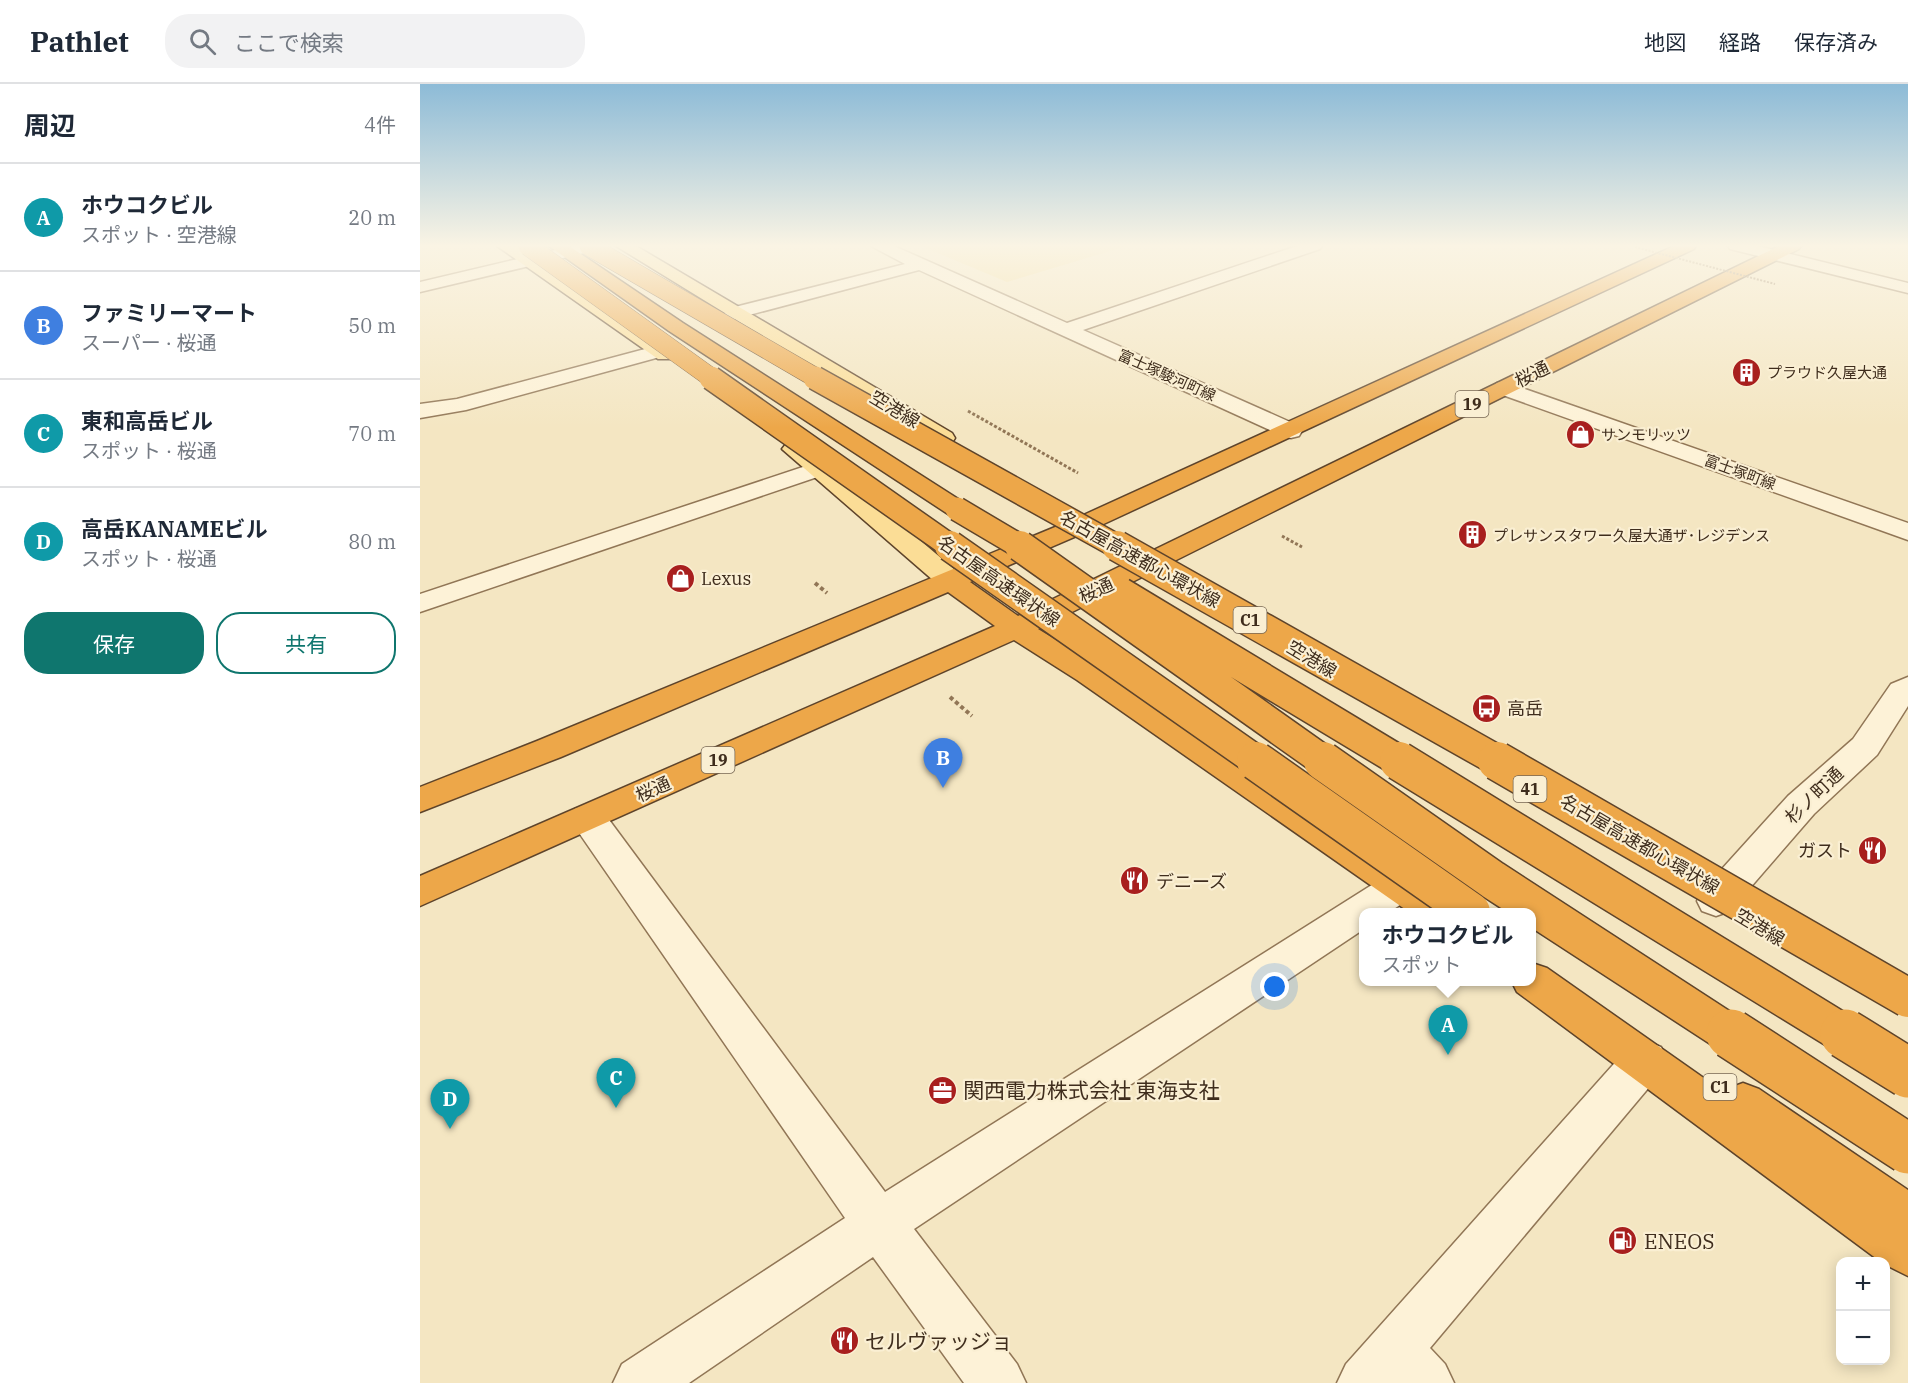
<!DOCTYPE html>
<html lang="ja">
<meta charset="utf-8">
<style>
:root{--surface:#fff;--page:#f2f2f3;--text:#1f2937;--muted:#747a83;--line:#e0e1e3;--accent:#0f766e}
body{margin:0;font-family:"IBM Plex Serif","Noto Sans JP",serif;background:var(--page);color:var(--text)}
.controls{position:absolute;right:18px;bottom:18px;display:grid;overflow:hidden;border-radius:12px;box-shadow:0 3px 15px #0003}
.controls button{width:54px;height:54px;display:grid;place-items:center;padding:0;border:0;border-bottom:2px solid var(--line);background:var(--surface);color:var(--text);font:30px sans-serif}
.you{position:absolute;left:855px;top:903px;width:21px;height:21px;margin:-15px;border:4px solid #fff;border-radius:50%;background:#1a73e8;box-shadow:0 0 0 9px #1a73e833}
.badge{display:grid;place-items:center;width:39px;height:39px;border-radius:50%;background:var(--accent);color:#fff;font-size:20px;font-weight:700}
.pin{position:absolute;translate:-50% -50px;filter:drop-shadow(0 2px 3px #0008)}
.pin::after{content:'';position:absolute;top:32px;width:21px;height:18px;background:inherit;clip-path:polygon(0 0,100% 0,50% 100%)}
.popup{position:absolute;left:939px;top:824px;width:177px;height:78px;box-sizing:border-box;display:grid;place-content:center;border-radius:12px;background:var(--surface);filter:drop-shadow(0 2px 4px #0005);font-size:20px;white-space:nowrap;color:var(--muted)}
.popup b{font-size:22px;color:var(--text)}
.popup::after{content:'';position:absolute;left:50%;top:100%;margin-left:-12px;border:12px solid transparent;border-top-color:var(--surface)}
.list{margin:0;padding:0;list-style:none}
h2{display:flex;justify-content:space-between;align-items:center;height:78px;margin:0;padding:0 24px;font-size:26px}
h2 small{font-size:20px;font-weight:400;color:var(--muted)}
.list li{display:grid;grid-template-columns:39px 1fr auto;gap:18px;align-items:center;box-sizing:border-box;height:108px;padding:0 24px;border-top:2px solid var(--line)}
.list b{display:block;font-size:22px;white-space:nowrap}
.list p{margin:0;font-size:20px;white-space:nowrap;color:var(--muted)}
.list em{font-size:20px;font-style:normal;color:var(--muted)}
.actions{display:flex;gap:12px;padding:18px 24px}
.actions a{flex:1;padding:14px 0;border:2px solid var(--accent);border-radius:24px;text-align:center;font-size:21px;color:var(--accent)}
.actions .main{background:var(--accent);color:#fff}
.icon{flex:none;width:33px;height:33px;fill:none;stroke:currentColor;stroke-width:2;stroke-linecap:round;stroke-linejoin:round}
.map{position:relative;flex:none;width:1488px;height:1299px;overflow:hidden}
header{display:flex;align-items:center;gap:36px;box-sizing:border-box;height:84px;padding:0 30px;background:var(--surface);border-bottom:2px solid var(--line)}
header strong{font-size:28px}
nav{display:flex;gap:33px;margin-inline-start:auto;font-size:21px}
.search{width:420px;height:54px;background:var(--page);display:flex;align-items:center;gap:15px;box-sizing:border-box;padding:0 21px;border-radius:24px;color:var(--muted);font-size:22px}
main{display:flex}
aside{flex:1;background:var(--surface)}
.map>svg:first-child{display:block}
.sand{fill:#f3dd9c}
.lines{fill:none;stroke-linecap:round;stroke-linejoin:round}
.minor-casing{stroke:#917656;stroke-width:3}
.major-casing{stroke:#5e442b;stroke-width:3}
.highway-casing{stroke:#5e442b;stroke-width:3}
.path-far1{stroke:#917656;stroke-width:3;stroke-dasharray:3 2;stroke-linecap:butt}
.path{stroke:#917656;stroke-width:4;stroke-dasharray:4 3;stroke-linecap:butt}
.minor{fill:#fdf2d7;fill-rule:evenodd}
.major{fill:#fbdd96;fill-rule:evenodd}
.highway{fill:#eda749;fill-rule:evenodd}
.highway-bridge-far4-casing{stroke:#5e442b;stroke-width:20;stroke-linecap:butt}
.highway-bridge-far3-casing{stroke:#5e442b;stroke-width:26;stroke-linecap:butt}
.highway-bridge-far2-casing{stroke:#5e442b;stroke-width:33;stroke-linecap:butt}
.highway-bridge-far1-casing{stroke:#5e442b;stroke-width:41;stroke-linecap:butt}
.highway-bridge-casing{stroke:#5e442b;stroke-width:52;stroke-linecap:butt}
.path-bridge{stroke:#917656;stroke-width:2;stroke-dasharray:2 1.5;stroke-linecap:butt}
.highway-bridge-far4{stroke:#eda749;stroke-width:19}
.highway-bridge-far3{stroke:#eda749;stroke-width:23}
.highway-bridge-far2{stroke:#eda749;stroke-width:30}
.highway-bridge-far1{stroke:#eda749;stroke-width:38}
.highway-bridge{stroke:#eda749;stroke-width:49}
.labels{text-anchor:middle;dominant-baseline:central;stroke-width:4.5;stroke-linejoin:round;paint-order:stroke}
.far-poi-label{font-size:15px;fill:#3f2d1d;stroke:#faefd3;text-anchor:start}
.far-street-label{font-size:15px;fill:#3f2d1d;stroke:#faefd3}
.shield{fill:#faefd3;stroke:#776754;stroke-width:1.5}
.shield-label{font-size:16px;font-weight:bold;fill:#3f2d1d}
.street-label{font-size:18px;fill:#3f2d1d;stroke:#faefd3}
.poi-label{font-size:18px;fill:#3f2d1d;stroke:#faefd3;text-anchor:start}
.near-poi-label{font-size:21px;fill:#3f2d1d;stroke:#faefd3;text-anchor:start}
</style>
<header>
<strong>Pathlet</strong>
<div class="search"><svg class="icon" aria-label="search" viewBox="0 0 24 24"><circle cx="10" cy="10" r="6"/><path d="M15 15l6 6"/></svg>ここで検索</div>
<nav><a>地図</a><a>経路</a><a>保存済み</a></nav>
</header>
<main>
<aside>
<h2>周辺<small>4件</small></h2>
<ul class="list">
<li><span class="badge" style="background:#0f9aa8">A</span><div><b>ホウコクビル</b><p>スポット · 空港線</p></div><em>20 m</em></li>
<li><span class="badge" style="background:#3f7fe0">B</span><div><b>ファミリーマート</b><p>スーパー · 桜通</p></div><em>50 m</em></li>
<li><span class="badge" style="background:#0f9aa8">C</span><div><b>東和高岳ビル</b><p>スポット · 桜通</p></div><em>70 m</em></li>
<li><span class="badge" style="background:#0f9aa8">D</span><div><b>高岳KANAMEビル</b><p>スポット · 桜通</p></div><em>80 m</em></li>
</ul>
<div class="actions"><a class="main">保存</a><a>共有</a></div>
</aside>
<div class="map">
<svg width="1488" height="1299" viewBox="0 0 1488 1299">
<rect width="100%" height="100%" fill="#f4e6c2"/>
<path class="sand" d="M501 162H707L587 198Z"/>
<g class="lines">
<defs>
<path id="minor" d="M152 162H183L181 165 0 208V198Z
M451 162H474L647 239 877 162H902L900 165 663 246 879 342 882 347 879 352 871 354 863 352 499 186 314 235 307 233 305 229 307 225 485 180Z
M1308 162H1338L1488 199V209L1310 165Z
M240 261 247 263 250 267 247 271 46 326 0 334V320L37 315Z
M1085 298 1488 439V456L1077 309 1074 304 1077 299Z
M401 377 409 379 413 384 409 389 0 528V510Z
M1488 593V622L1457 671 1394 730 1310 827 1296 832 1282 827 1277 817 1282 807 1368 712 1433 655 1471 600Z
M168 721 181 725 465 1108 966 792 980 788 994 792 999 802 994 812 969 828H944V845L494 1145 597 1280 606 1299H544L453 1173 269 1299H193L202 1280 425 1134 155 743 150 734 155 725Z
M1225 957 1241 963 1247 976 1241 989 1010 1264 1025 1280 1034 1299H917L926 1280 1209 963Z"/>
<path id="major" d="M77 162H97L252 267 255 271 252 275H238Z
M196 162H216L532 349 535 354 532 359 524 361 516 359Z
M374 358 382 360 409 379 541 491 545 497 541 503 531 505 521 503 362 365 366 360Z"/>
<path id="highway" d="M129 162H149L263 239 546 420 550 425 546 430 537 433 528 430 249 247Z
M1254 162H1276L1274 165 675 444 550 498 598 532 1359 162H1381L1379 165 618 545 679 582 1031 817 1036 828H989L657 596 594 556 0 822V792L575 542 528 508 141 673 0 728V703L117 657 657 434Z
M1112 879 1127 884 1305 1009 1307 1005 1323 999 1339 1005 1488 1106V1192L1466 1181V1178H1461L1097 908 1092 898H1112Z"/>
</defs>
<use href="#minor" class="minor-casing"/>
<use href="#major" class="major-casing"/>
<use href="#highway" class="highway-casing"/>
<path class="path-far1" d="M548 327 658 389
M862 452 882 463"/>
<path class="path" d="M395 499 407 509
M530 613 552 632"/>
<use href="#minor" class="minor"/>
<use href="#major" class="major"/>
<use href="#highway" class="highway"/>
<defs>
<path id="highway-bridge-far4" d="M108 162 293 295
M169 162 398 295"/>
<path id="highway-bridge-far3" d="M291 294 533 464
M395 294 700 464
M537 425 603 464"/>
<path id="highway-bridge-far2" d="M530 462 838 678
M600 462 905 678
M697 462 1080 678
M701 509 981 678"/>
<path id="highway-bridge-far1" d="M836 677 1051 828
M903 677 1073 796 1313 952
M979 677 1427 952
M1077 677 1488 914"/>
<path id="highway-bridge" d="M1311 950 1488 1065
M1425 950 1488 989"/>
</defs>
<use href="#highway-bridge-far4" class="highway-bridge-far4-casing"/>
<use href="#highway-bridge-far3" class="highway-bridge-far3-casing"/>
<use href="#highway-bridge-far2" class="highway-bridge-far2-casing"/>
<use href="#highway-bridge-far1" class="highway-bridge-far1-casing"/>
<use href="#highway-bridge" class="highway-bridge-casing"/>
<path class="path-bridge" d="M1215 163 1355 200"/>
<use href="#highway-bridge-far4" class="highway-bridge-far4"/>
<use href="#highway-bridge-far3" class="highway-bridge-far3"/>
<use href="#highway-bridge-far2" class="highway-bridge-far2"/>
<use href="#highway-bridge-far1" class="highway-bridge-far1"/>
<use href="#highway-bridge" class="highway-bridge"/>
</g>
<linearGradient id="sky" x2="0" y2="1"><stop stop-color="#8dbbd7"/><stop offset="0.47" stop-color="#faf4e4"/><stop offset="1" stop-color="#faf4e4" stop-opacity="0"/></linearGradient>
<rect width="1488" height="344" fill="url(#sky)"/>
<defs>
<symbol id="building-disc" viewBox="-11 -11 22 22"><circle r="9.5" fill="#a81f1e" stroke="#faefd3"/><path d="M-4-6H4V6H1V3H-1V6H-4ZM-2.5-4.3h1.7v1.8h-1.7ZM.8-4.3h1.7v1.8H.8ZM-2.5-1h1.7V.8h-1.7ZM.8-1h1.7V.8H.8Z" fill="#fff"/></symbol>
<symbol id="shop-disc" viewBox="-11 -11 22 22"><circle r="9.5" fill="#a81f1e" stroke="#faefd3"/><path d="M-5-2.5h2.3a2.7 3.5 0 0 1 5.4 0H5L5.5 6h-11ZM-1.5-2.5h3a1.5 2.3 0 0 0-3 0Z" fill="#fff"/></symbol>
<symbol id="bus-disc" viewBox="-11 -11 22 22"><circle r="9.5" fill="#a81f1e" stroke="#faefd3"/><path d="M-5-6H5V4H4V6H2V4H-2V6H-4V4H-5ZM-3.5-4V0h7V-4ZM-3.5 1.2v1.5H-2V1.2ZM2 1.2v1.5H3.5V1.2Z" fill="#fff"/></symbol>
<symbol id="restaurant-disc" viewBox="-11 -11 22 22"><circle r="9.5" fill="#a81f1e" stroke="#faefd3"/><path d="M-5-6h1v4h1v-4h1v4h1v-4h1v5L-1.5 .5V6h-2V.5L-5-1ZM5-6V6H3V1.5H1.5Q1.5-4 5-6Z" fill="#fff"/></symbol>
<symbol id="office-disc" viewBox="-11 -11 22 22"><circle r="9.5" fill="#a81f1e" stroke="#faefd3"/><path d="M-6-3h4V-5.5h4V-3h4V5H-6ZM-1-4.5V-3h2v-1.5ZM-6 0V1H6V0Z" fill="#fff"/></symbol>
<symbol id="fuel-disc" viewBox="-11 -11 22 22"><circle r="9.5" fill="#a81f1e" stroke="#faefd3"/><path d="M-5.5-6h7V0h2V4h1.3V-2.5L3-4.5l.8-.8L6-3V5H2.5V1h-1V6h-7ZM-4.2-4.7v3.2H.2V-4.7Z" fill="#fff"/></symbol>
</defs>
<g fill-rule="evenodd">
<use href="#building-disc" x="1310" y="272" width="33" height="33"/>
<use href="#shop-disc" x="1144" y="334" width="33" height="33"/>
<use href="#building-disc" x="1036" y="434" width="33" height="33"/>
<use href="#shop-disc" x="244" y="478" width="33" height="33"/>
<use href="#bus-disc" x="1050" y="608" width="33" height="33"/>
<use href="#restaurant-disc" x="1436" y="750" width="33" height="33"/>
<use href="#restaurant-disc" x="698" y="780" width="33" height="33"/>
<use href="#office-disc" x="506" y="990" width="33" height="33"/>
<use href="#fuel-disc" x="1186" y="1140" width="33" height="33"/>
<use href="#restaurant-disc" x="408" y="1240" width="33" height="33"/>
</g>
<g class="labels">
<g class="far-poi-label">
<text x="1347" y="288">プラウド久屋大通</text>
<text x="1181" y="350">サンモリッツ</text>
<text x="1073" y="451">プレサンスタワー久屋大通ザ･レジデンス</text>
</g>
<g class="far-street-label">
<text transform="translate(747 291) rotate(24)">富士塚駿河町線</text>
<text transform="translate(1320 388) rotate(20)">富士塚町線</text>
</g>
<g class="shield">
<rect x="1035.5" y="307" width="33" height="26" rx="4.5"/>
<rect x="813.5" y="523" width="33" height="26" rx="4.5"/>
<rect x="281.5" y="663" width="33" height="26" rx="4.5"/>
<rect x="1093.5" y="692" width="33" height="26" rx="4.5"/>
<rect x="1283.5" y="990" width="33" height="26" rx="4.5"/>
</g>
<g class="shield-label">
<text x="1052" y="320">19</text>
<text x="830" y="536">C1</text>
<text x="298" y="676">19</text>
<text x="1110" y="705">41</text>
<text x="1300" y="1003">C1</text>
</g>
<g class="street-label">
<text transform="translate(1112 290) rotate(-26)">桜通</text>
<text transform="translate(475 325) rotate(31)">空港線</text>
<text transform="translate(720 475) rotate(29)">名古屋高速都心環状線</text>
<text transform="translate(579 497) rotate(35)">名古屋高速環状線</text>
<text transform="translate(676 506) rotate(-25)">桜通</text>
<text transform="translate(892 575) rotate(31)">空港線</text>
<text transform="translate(233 705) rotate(-24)">桜通</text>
<text transform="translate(1394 711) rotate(-44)">杉ノ町通</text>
<text transform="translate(1220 760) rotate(30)">名古屋高速都心環状線</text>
<text transform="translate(1340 843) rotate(31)">空港線</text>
</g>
<g class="poi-label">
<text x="281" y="494">Lexus</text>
<text x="1087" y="624">高岳</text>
<text x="1432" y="766" text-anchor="end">ガスト</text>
<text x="736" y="797">デニーズ</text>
</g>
<g class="near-poi-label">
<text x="543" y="1006">関西電力株式会社 東海支社</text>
<text x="1224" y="1157">ENEOS</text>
<text x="445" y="1257">セルヴァッジョ</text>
</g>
</g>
</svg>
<div class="controls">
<button>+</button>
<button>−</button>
</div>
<div class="you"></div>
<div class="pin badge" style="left:1028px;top:971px;background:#0f9aa8">A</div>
<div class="popup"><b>ホウコクビル</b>スポット</div>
<div class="pin badge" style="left:523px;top:704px;background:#3f7fe0">B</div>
<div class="pin badge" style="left:196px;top:1024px;background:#0f9aa8">C</div>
<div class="pin badge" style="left:30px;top:1045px;background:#0f9aa8">D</div>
</div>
</main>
